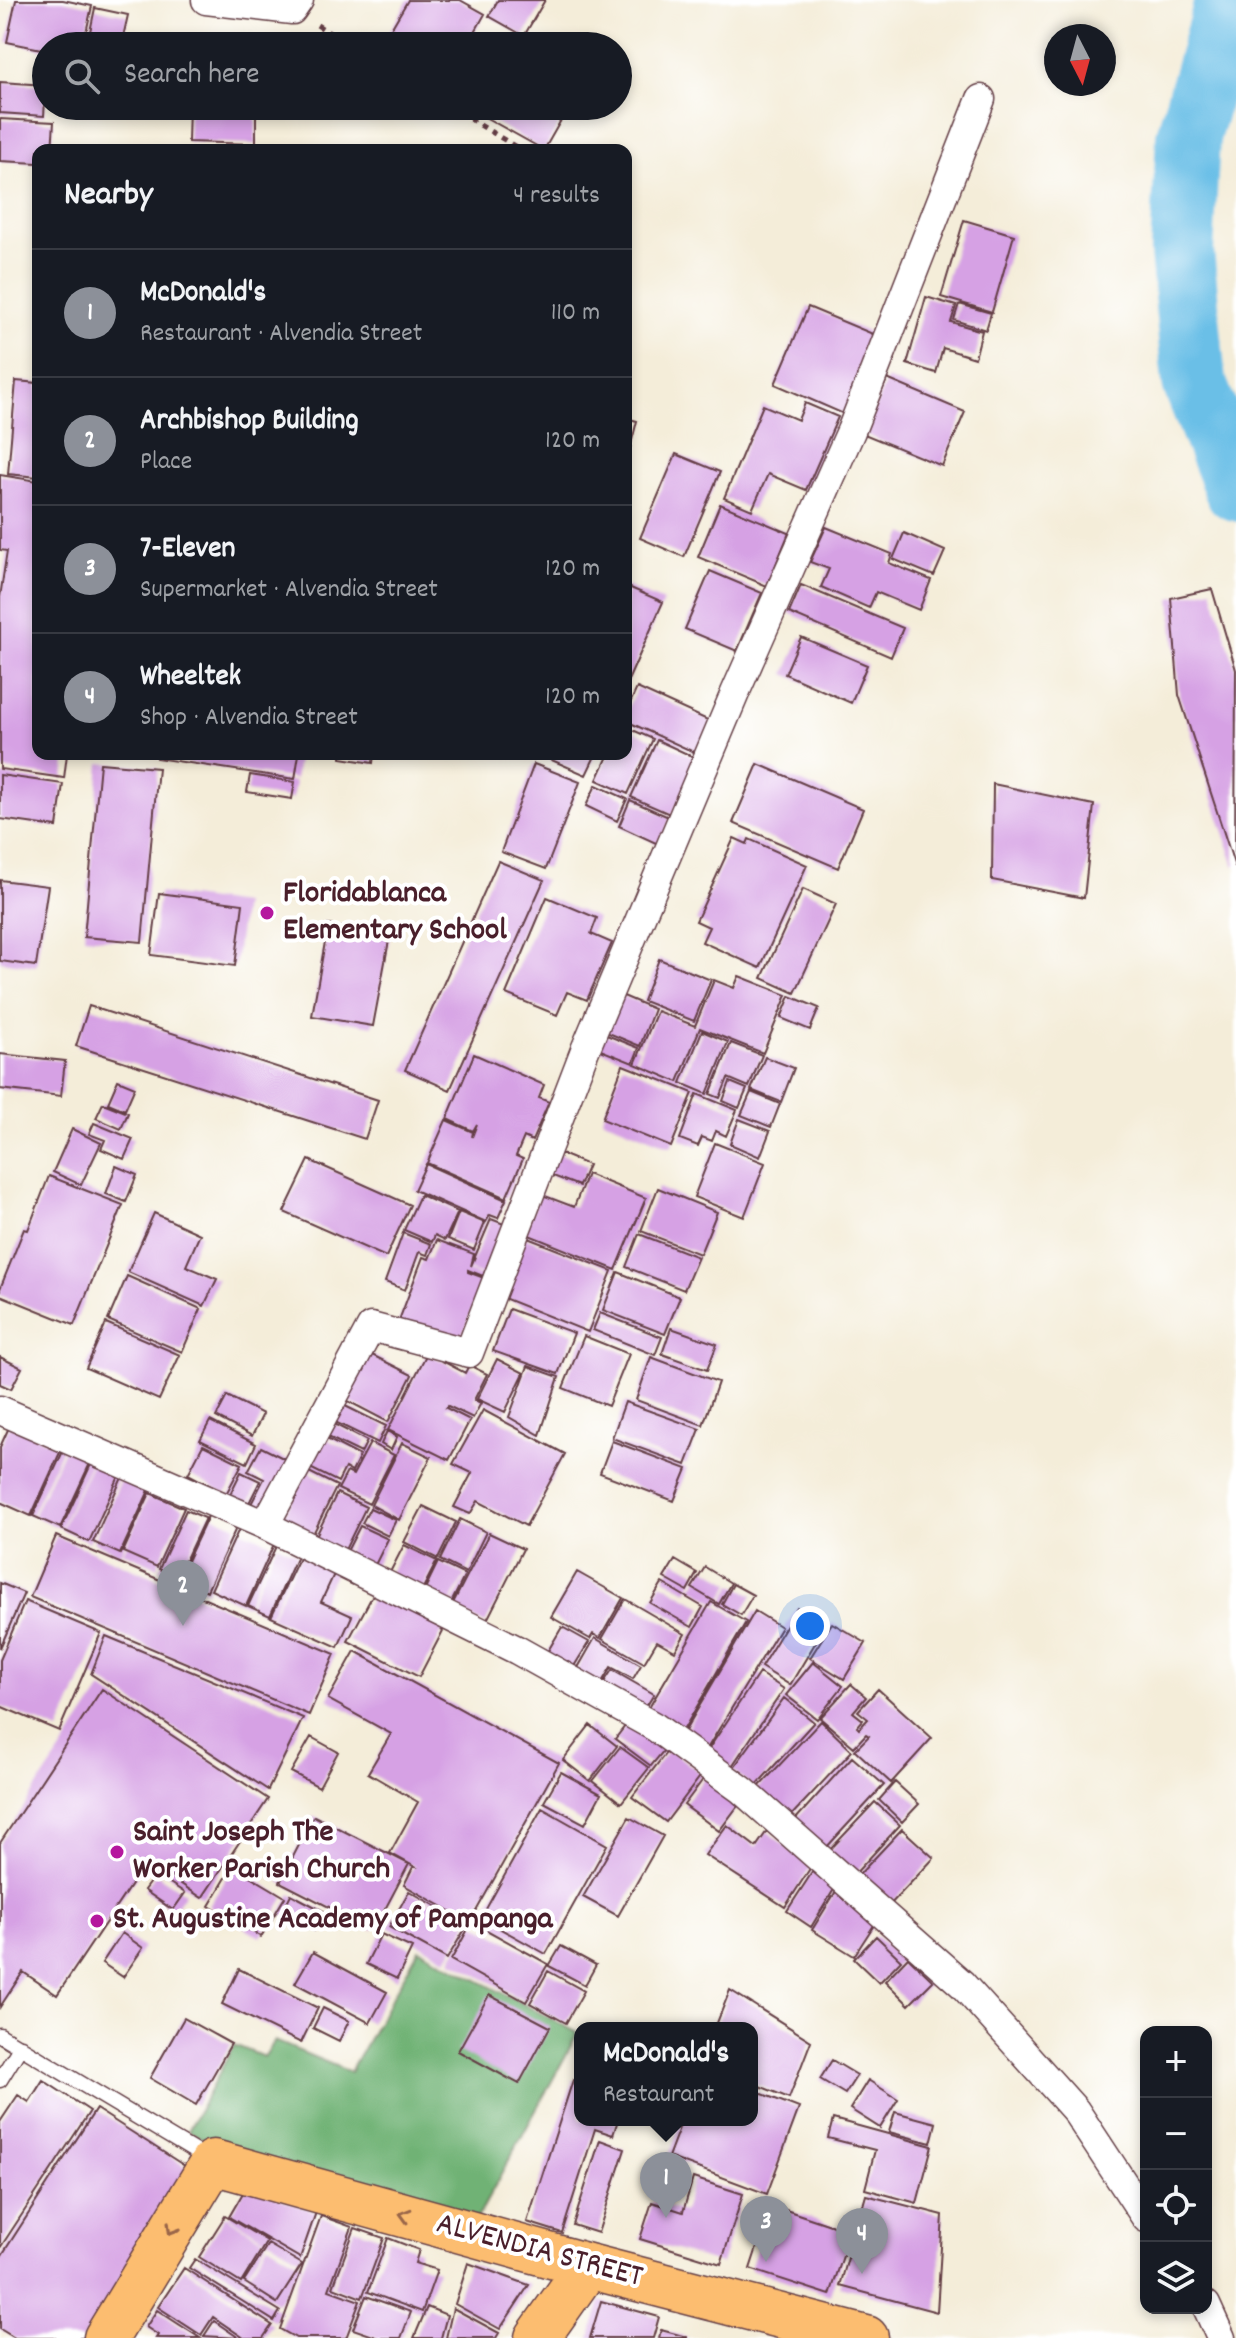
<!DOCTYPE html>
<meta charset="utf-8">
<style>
:root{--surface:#171b24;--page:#242831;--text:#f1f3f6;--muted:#9ea1a6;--line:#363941;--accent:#8c9099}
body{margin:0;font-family:Dekko,sans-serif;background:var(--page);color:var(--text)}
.controls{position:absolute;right:24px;bottom:24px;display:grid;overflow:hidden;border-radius:16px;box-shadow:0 4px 12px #0003}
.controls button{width:72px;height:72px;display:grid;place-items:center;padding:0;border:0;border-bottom:2px solid var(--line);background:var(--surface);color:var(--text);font:40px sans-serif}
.compass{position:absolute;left:1044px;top:24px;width:72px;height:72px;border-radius:50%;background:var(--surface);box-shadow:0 4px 12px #0003;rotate:174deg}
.you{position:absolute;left:810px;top:1626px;width:28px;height:28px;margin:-20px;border:6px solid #fff;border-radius:50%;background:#1a73e8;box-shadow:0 0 0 12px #1a73e833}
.badge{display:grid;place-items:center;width:52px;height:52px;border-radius:50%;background:var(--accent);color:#fff;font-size:26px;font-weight:700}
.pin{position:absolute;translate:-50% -66px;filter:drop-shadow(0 2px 4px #0008)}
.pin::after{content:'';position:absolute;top:42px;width:28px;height:24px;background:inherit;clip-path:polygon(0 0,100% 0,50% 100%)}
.popup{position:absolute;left:574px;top:2022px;width:184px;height:104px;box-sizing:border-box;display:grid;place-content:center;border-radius:16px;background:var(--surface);filter:drop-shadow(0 2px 6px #0005);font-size:26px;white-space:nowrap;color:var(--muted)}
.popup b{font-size:30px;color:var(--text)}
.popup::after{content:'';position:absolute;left:50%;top:100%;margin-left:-16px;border:16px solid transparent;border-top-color:var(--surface)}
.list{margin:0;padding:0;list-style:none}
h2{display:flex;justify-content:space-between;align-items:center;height:104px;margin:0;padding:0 32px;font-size:34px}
h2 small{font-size:26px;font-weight:400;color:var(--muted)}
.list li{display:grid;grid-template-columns:52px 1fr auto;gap:24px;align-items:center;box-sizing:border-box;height:128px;padding:0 32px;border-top:2px solid var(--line)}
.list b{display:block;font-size:30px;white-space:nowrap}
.list p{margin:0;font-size:26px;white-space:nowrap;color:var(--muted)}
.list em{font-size:26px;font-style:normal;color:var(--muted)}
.icon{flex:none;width:44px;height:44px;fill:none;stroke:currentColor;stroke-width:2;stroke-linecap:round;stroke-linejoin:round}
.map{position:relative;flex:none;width:1236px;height:2338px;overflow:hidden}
.search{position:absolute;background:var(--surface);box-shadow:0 4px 12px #0003;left:32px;top:32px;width:600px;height:88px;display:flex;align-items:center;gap:20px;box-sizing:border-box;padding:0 28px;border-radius:44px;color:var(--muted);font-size:30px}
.panel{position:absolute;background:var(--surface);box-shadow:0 4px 12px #0003;left:32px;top:144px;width:600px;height:616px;border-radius:16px}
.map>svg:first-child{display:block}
.forest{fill:#70b274;stroke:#5d6850;stroke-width:2}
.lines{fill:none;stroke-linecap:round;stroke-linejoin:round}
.river{stroke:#6bbfe7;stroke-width:64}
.building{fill:#d6a1e4}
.service-casing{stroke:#643e45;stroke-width:17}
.minor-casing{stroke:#643e45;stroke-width:31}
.primary-casing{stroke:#643e45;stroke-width:47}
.path{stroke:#643e45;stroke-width:5;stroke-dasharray:6 6;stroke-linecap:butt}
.service{stroke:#fff;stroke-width:14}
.minor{stroke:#fff;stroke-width:28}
.primary{stroke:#fcbd6f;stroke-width:44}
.oneway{stroke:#9a664a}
.poi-dot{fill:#b5179e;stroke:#fff;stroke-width:3}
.labels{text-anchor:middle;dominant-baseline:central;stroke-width:8;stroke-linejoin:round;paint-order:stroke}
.poi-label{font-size:32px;font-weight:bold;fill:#4a1f2b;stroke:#fff;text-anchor:start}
.street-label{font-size:32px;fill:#4a1f2b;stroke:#fff}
</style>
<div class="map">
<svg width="1236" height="2338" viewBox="0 0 1236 2338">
<rect width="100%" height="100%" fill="#fff"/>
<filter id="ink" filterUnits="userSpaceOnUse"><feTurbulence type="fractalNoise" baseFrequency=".0125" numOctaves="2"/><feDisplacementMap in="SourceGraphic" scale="16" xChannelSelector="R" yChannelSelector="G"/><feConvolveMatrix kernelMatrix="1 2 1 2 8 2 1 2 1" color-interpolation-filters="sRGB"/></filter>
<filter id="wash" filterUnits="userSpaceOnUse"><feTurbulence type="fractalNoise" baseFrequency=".006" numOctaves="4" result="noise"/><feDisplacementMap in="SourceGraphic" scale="32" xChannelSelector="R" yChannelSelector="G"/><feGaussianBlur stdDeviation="1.8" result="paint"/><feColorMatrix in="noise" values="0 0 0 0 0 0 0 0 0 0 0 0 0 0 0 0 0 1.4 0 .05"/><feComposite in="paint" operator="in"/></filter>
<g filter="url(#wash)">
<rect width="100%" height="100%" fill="#f4edd9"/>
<path class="forest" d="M419 1949 578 2033 473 2226 223 2148 188 2131 234 2045 264 2057 275 2041 350 2072Z"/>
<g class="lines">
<path class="river" d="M1227 0 1188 137 1182 251 1194 382 1236 489"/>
</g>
<g id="blocks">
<path class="building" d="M16 0H63L92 6 83 46H46V50L7 42Z
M408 0H460L485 14 467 46H381Z
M498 0H545L524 36 489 16Z
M95 8 128 15 121 46H87Z
M0 82 46 85 44 116 0 113Z
M189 106H256V144L188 142Z
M489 106H569L544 150 483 116Z
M0 119 54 122 52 150H38V163L0 161Z
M964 220 1014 235 992 312 941 297Z
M926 297 956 306 951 322 982 331 975 358 943 348 936 373 907 364Z
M959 304 991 313 986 330 954 320Z
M808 307 880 337 846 415 775 384Z
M887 379 965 412 942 466 864 434Z
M16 381 38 383V477L8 474Z
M805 403 838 417 806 490 768 474 752 510 724 498 763 405 798 420Z
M626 418 637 421 627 460H626Z
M676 454 720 472 684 557 640 538Z
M0 475 38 481V754H67L64 778 0 769V597L7 551 0 550Z
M720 504 789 533 767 586 698 557Z
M826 527 892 554 889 563 931 580 919 610 876 592 869 608 821 587 829 569 810 562Z
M904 533 945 551 934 576 893 559Z
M710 571 762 593 737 651 685 629Z
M801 585 903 628 891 657 789 613Z
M626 586 663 602 626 685Z
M1212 589 1236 670 1235 867 1179 695 1171 598Z
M801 637 867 665 851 703 785 674Z
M637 688 712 722 698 754 626 721V712Z
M626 727 653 739 628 794 597 780 609 754H626Z
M657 740 698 759 672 815 631 797Z
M156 754H299L295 779 156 758Z
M341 754H374L373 763 341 758Z
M538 754H596L586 775Z
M100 763 158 768 142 942 84 937Z
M534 764 580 782 546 869 501 852Z
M758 764 863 809 838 868 733 823Z
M0 775 63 784 57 827 0 819Z
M250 775 295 782 292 799 247 792Z
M993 784 1094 805 1084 898 992 880Z
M596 785 627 799 617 821 586 806Z
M630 800 671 818 658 844 619 826Z
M734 838 747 844 749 839 807 865 760 968 702 942 709 927 696 921Z
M498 861 544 880 450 1090 405 1070Z
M0 880 48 886 36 966 0 961Z
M803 889 836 904 795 993 762 978Z
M159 893 243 904 235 966 151 955Z
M547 897 597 918 591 934 612 943 587 1000 567 992 557 1015 506 994Z
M328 925 390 935 373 1026 312 1016Z
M659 959 711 980 694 1021 643 1001Z
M739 976 787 995 763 1053 700 1028 678 1082 635 1064 657 1011 695 1026 714 980 734 988Z
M621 995 654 1009 640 1046 606 1032Z
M790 996 819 1008 810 1030 781 1018Z
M89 1006 378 1100 365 1139 76 1046Z
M702 1031 728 1042 707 1094 681 1083Z
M604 1034 639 1048 633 1063 598 1049Z
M731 1043 762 1055 749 1087 728 1078 720 1098 710 1094Z
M0 1054 65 1061 61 1096 0 1089Z
M474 1054 544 1085 539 1098 549 1102 532 1141 524 1137 516 1156 523 1159 506 1198 427 1163 446 1120 473 1132 472 1137 477 1124 473 1131 447 1119Z
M765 1057 794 1068 781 1102 751 1090Z
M623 1065 693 1093 671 1147 602 1119Z
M118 1080 135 1087 125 1110 108 1103Z
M730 1082 747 1089 739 1108 723 1101Z
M751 1092 780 1104 771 1127 741 1115Z
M697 1094 737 1110 726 1136 716 1131 712 1141 702 1137 698 1146 680 1139Z
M103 1103 128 1113 121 1129 96 1118Z
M739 1119 770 1131 760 1157 730 1144Z
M94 1123 133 1139 124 1159 101 1149 105 1140 89 1134Z
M72 1129 101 1143 81 1185 53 1172Z
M715 1143 765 1163 744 1217 694 1197Z
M554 1151 588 1165 579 1186 545 1173Z
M309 1160 410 1205 386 1257 284 1212Z
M426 1164 506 1200 498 1218 490 1215 486 1222 414 1190Z
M116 1166 137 1175 126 1202 106 1194Z
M587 1174 646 1198 616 1270 524 1233 540 1194 574 1207Z
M49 1176 123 1205 74 1325 0 1295V1289L24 1229 28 1230Z
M658 1188 717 1212 700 1254 641 1231Z
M420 1195 458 1212 445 1240 435 1235 432 1242 404 1230Z
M459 1212 485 1223 474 1250 448 1239Z
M154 1213 200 1234 186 1266 217 1279 204 1306 128 1272Z
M491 1219 504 1224 483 1276 468 1270V1272L484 1278 458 1346 398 1323 423 1257 429 1259 437 1240 474 1254 471 1266Z
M403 1233 431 1244 427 1255 419 1252 405 1290 385 1282Z
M639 1234 698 1257 684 1290 626 1267Z
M525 1237 612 1271 588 1332 501 1297Z
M618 1272 680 1297 665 1334 603 1310Z
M127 1276 201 1309 182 1352 108 1320Z
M509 1309 574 1333 558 1374 493 1351Z
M600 1313 662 1337 655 1355 593 1330Z
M106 1323 180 1355 159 1400 86 1368Z
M671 1328 717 1344 707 1370 662 1354Z
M584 1336 629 1354 608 1406 563 1388Z
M368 1353 412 1375 388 1422 344 1399Z
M427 1353 465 1373 469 1365 487 1374 474 1400 481 1403 473 1418 448 1406 446 1408 470 1420 449 1460 388 1430Z
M0 1357 22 1368 11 1389 0 1384Z
M651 1357 718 1382 703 1425 636 1400Z
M497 1359 524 1373 505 1412 477 1399Z
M528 1366 559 1377 540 1435 509 1417Z
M227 1396 263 1414 252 1436 216 1417Z
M625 1402 700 1429 686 1465 612 1438Z
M341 1404 386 1426 378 1443 333 1421Z
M483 1410 565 1454 526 1526 478 1501 470 1514 454 1507 472 1473 453 1464Z
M210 1421 256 1444 247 1463 200 1440Z
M332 1423 367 1441 361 1453 326 1436Z
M10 1425 62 1448 31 1516 0 1502V1447Z
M387 1431 397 1437 391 1450 381 1444Z
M325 1438 360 1456 352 1472 345 1468 338 1482 310 1468Z
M612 1441 687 1469 674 1501 600 1473Z
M370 1443 394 1455 369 1504 338 1489 347 1472 353 1475Z
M402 1443 431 1457 399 1520 371 1505Z
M203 1445 242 1464 226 1494 188 1474Z
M65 1447 92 1459 60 1528 33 1516Z
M261 1447 305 1469 279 1520 250 1506 264 1479 248 1471Z
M93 1460 121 1472 89 1542 61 1529Z
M307 1471 337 1486 311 1538 280 1523Z
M241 1472 260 1481 248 1505 229 1496Z
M124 1473 151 1486 120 1554 93 1542Z
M150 1493 184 1508 157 1567 123 1552Z
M337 1493 366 1507 343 1554 314 1540Z
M423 1506 456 1522 438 1559 404 1542Z
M370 1508 396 1520 388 1536 362 1523Z
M186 1510 205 1518 177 1578 159 1569Z
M209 1514 237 1526 207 1591 179 1578Z
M460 1519 486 1532 466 1573 440 1560Z
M360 1526 388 1539 372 1571 344 1557Z
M239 1529 274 1544 246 1606 211 1590Z
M489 1533 523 1549 485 1624 451 1607Z
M56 1536 335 1654 309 1715 30 1597Z
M277 1544 298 1554 270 1616 248 1606Z
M404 1545 437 1561 420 1594 387 1578Z
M300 1556 335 1572 321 1602 352 1616 338 1647 271 1617Z
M675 1560 697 1573 687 1591 664 1578Z
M438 1562 465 1575 449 1607 422 1595Z
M705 1567 731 1583 719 1604 692 1588Z
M577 1572 623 1598 600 1638 593 1634 590 1639 551 1617Z
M0 1583 24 1593 0 1648Z
M662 1583 703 1607 692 1627 650 1603Z
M733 1584 753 1595 741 1615 722 1604Z
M377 1587 447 1623 419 1677 348 1641Z
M625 1599 685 1634 675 1651 657 1641 644 1663 602 1639Z
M25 1601 101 1633 59 1731 0 1706V1660Z
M711 1602 746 1622 681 1734 646 1713Z
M797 1608 826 1625 790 1685 761 1667Z
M755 1611 781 1627 705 1752 682 1736Z
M832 1623 866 1643 844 1679 810 1658Z
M562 1627 589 1642 571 1671 545 1656Z
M106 1636 303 1718 268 1790 91 1674Z
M595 1638 641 1665 633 1679 611 1667 599 1687 575 1673Z
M355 1651 559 1763 470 1922 404 1885 413 1867H415L390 1853 418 1802 368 1773 391 1734 328 1699Z
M813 1662 843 1686 817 1719 786 1695Z
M612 1670 654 1694 643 1712 601 1687Z
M759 1673 784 1689 730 1769 706 1753Z
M851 1684 866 1697 853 1712 863 1720 857 1727 859 1729 868 1719 858 1711 878 1689 932 1738 891 1783 855 1750 869 1736 866 1734 854 1747 820 1718Z
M102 1689 268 1799 202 1898 147 1861 57 1995 23 1972 0 2007V1843Z
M784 1698 814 1722 754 1788 732 1770Z
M629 1721 665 1749 651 1766 615 1739Z
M821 1721 852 1751 787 1820 756 1790Z
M590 1725 617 1746 590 1781 563 1760Z
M311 1737 338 1752 319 1787 291 1772Z
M620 1747 649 1768 621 1803 593 1781Z
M669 1749 702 1774 666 1822 632 1797Z
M852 1757 884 1785 825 1849 794 1821Z
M561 1772 601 1794 585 1824 544 1802Z
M707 1774 743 1799 719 1831 684 1805Z
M895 1782 919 1804 902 1822 879 1800Z
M875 1802 900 1825 852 1877 827 1853Z
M542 1808 607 1845 546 1954 481 1918Z
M314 1816 409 1864 374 1930 280 1882Z
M629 1817 663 1836 618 1916 583 1897Z
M727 1825 756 1847 767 1831 811 1867 785 1907 705 1855Z
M902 1829 934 1858 887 1908 855 1879Z
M233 1866 285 1897 261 1937 209 1906Z
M815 1868 836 1886 811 1927 787 1911Z
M156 1874 185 1893 173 1910 144 1890Z
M838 1888 876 1922 854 1956 812 1930Z
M409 1891 468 1924 447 1959 389 1927Z
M291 1894 325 1912 314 1931 281 1914Z
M472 1922 548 1964 526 2002 451 1960Z
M122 1933 143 1948 123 1977 102 1963Z
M381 1934 412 1948 397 1979 366 1964Z
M876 1936 901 1960 879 1983 854 1959Z
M561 1946 596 1965 585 1985 549 1966Z
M313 1952 387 1992 370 2023 295 1983Z
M908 1957 933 1981 909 2005 885 1981Z
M239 1969 318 2008 301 2043 222 2004Z
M548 1971 584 1991 566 2023 530 2003Z
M730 1990 811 2041 789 2098 752 2083V2028H715Z
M489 1995 550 2027 519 2084 458 2051Z
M323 2008 349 2021 339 2041 313 2028Z
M184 2018 231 2044 196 2105 150 2078Z
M832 2060 857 2075 845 2094 820 2079Z
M43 2080 90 2111 0 2248V2122L18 2095 29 2102Z
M573 2080 580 2082V2120H618L613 2135 595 2129 562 2233 527 2222Z
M868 2080 898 2099 880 2128 850 2109Z
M752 2090 799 2108 767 2194 668 2157 682 2120H752Z
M96 2109 191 2170 83 2338H15L0 2329V2258Z
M895 2112 936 2123 931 2143 889 2132Z
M833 2119 932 2146 917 2203 865 2189 875 2150 828 2138Z
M600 2140 625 2149 598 2233 573 2225Z
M693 2178 743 2194 721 2264 640 2239 652 2202 683 2212Z
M247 2186 316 2212 300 2258 229 2217Z
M866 2195 943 2215 937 2312 840 2286Z
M771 2205 851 2232 830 2295 750 2269Z
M225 2216 267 2241 241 2283 199 2257Z
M321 2216 352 2227 329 2290 360 2301 346 2338H296L280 2329Z
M355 2228 384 2238 362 2298 333 2287Z
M388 2238 419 2250 415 2263 437 2270 422 2312 368 2292Z
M268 2244 302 2264 277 2303 244 2282Z
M195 2259 280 2311 274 2321 189 2268Z
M468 2263 529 2285 500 2329 455 2304Z
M184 2268 272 2325 263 2338H244L213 2317 201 2335 158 2307Z
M366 2296 411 2312 401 2338H379L353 2329Z
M601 2301 659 2317 653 2338H590Z
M427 2307 447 2315 441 2338H414Z
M453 2308 499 2333 496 2338H446Z
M157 2310 200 2338H156L158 2335 146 2327Z
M214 2321 239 2338 204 2336Z
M661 2330 687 2337V2338H659Z"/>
</g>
</g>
<g filter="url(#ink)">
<use href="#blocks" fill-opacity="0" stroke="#643e45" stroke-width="2"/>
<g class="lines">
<defs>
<path id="service" d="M0 2035 209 2160
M0 2080 21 2046"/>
<path id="minor" d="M206 0 292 10 299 0
M0 1410 265 1525 517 1650 655 1727 742 1790 962 1984 1075 2110 1146 2218
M265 1525 371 1327 469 1353 585 1050 735 693 851 431 981 99
M1206 2305 1221 2338"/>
<path id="primary" d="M106 2338 213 2162 588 2266 866 2338
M537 2338 588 2266"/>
</defs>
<use href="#service" class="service-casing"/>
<use href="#minor" class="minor-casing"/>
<use href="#primary" class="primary-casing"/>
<path class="path" d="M317 25 351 46
M449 106 521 150"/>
<use href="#service" class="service"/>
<use href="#minor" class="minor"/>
<use href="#primary" class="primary"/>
</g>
<defs><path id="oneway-chevron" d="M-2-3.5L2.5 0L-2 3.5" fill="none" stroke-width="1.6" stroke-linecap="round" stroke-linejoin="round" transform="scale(2)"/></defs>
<g class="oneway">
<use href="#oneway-chevron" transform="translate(405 2215) rotate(-164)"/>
<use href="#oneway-chevron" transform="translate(172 2229) rotate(121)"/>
</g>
</g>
<g class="poi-dot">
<circle cx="267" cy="913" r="8"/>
<circle cx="117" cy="1852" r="8"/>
<circle cx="97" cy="1921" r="8"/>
</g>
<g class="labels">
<g class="poi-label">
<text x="283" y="895">Floridablanca<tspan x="283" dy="37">Elementary School</tspan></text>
<text x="133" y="1834">Saint Joseph The<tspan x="133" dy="37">Worker Parish Church</tspan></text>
<text x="113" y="1921">St. Augustine Academy of Pampanga</text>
</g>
<g class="street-label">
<text transform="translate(539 2252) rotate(15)">ALVENDIA STREET</text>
</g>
</g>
</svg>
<div class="controls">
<button>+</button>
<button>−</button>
<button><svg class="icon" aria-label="locate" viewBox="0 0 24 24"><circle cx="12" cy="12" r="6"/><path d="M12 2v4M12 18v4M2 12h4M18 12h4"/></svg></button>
<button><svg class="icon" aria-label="layers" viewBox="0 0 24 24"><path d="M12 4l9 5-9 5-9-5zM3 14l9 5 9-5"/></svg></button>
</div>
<svg class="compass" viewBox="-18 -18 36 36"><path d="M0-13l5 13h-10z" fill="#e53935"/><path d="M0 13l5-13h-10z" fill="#9ea1a6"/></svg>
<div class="you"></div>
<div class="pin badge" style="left:666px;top:2218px">1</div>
<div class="popup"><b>McDonald's</b>Restaurant</div>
<div class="pin badge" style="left:183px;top:1626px">2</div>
<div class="pin badge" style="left:766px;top:2262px">3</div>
<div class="pin badge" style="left:862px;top:2274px">4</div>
<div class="search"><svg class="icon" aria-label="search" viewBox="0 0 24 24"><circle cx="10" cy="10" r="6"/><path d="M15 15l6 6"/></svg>Search here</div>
<section class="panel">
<h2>Nearby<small>4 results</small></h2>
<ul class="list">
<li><span class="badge">1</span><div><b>McDonald's</b><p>Restaurant · Alvendia Street</p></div><em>110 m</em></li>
<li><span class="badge">2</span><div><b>Archbishop Building</b><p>Place</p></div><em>120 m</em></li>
<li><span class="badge">3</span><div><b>7-Eleven</b><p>Supermarket · Alvendia Street</p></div><em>120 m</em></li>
<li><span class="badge">4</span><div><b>Wheeltek</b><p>Shop · Alvendia Street</p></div><em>120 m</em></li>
</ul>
</section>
</div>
